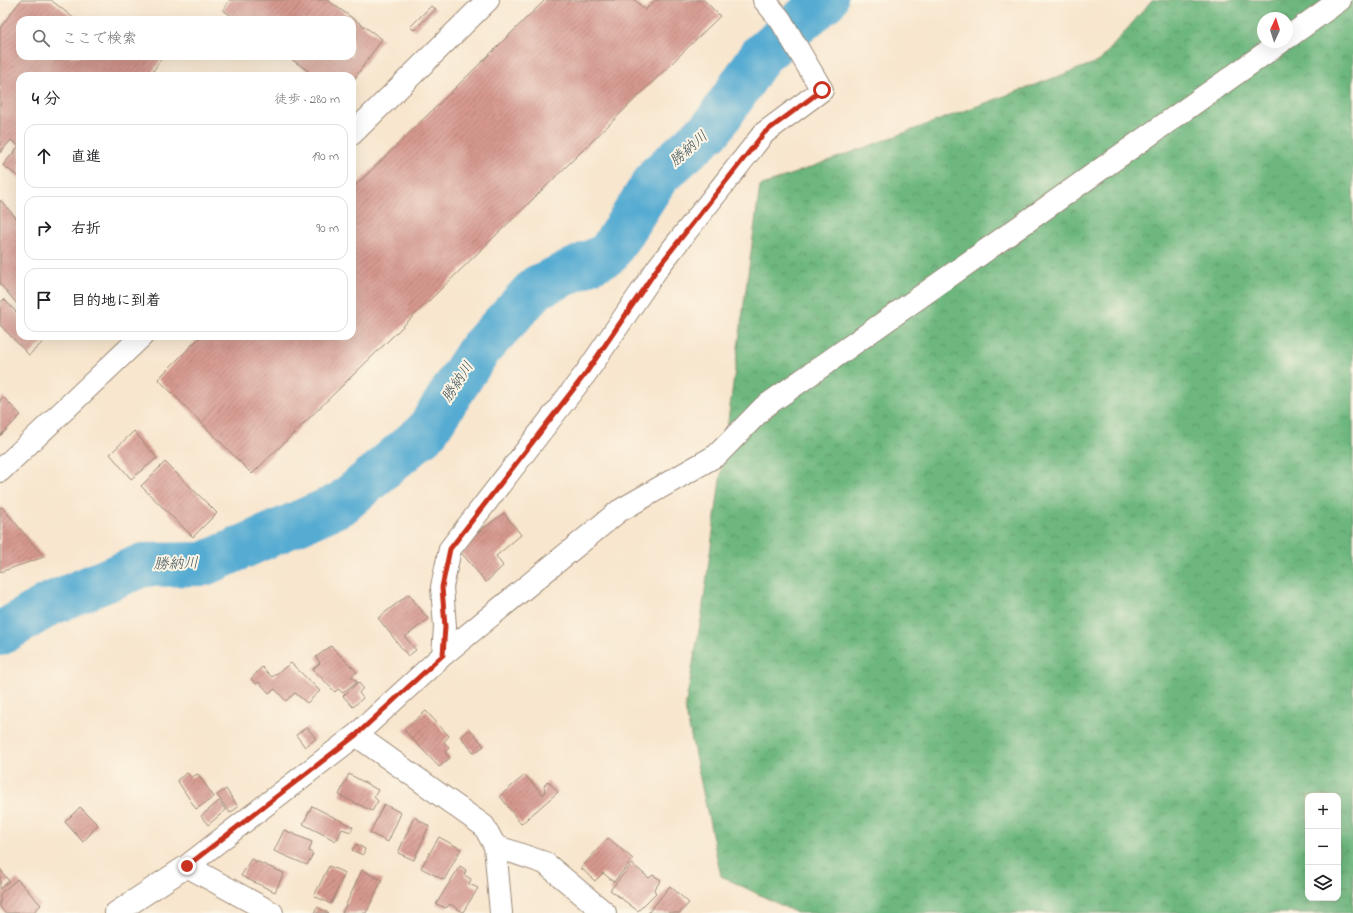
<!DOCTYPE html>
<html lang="ja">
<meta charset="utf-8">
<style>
:root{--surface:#fff;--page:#f2f2f2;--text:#202124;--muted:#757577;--line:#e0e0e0}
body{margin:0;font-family:"Indie Flower","Klee One",sans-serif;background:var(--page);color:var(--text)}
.controls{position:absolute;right:12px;bottom:12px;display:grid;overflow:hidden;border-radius:8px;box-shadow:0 4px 16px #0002}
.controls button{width:36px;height:36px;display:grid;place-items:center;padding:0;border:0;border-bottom:1px solid var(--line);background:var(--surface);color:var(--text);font:20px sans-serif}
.compass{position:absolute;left:1257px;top:12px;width:36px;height:36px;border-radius:50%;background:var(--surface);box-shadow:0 4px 16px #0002;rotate:4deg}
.stop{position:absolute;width:12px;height:12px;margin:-9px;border:3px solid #c8321e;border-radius:50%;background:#fff}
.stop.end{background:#c8321e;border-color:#fff;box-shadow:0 1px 4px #0008}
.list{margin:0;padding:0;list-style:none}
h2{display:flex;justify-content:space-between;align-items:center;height:52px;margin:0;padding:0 16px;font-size:17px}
h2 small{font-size:13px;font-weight:400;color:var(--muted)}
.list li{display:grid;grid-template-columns:26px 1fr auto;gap:12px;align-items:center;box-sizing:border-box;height:64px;margin:0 8px 8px;padding:0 8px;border:1px solid var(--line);border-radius:12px}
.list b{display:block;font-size:15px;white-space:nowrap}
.list em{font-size:13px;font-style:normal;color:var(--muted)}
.icon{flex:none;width:22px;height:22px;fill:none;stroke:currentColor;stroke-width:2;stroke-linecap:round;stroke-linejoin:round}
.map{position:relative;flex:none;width:1353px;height:913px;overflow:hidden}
.search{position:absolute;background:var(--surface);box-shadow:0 4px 16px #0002;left:16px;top:16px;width:340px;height:44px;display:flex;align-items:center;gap:10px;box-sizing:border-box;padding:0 14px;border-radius:12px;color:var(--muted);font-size:15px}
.panel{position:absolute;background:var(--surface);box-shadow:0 4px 16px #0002;left:16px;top:72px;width:340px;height:268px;border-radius:12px}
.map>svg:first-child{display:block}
.forest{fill:url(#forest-crowns);stroke:#54704e;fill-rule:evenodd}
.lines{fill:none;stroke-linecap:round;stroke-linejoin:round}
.river{stroke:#55abd2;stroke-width:44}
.building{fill:url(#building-hatch)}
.minor-casing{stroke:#9a8876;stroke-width:24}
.minor{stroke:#fff;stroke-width:22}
.route{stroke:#c8321e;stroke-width:5}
.labels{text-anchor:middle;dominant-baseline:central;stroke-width:4;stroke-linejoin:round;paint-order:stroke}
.water-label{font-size:15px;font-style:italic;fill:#44575d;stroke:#fcf5e5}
</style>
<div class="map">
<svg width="1353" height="913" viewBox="0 0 1353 913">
<defs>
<pattern id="forest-crowns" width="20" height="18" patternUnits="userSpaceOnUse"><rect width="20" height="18" fill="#6db77f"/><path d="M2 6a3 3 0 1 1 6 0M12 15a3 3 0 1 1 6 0" fill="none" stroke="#5b9567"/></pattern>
<pattern id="building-hatch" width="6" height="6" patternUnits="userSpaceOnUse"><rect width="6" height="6" fill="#d6988f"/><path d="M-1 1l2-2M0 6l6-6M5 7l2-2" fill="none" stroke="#af7c74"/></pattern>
</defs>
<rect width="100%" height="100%" fill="#fcf5e5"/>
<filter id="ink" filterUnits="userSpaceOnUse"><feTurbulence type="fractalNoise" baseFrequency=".025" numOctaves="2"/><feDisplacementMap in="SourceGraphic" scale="8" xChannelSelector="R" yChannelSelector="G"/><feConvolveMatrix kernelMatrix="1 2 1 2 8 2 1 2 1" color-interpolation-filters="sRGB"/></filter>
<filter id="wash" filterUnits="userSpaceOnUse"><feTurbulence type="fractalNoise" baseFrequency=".012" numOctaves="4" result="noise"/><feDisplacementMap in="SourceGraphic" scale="16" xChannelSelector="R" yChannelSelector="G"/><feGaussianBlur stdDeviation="0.9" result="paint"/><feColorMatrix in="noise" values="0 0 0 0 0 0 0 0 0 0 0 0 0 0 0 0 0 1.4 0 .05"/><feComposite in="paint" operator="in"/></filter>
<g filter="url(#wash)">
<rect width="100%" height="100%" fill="#f8e6ce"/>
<path class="forest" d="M1152 0H1353V913H797L721 876 685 708 701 620 760 186 1100 61ZM1263 18H1287V42H1263ZM1308 796H1338V898H1308Z"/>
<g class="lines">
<path class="river" d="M0 634 50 604 143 565 204 564 341 504 426 432 479 350 537 287 608 254 658 176 713 127 761 55 826 0"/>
</g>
<g id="blocks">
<path class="building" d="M21 0H51L76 20H20V56H158L161 59 150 76H20V178L3 165 19 146 11 140 0 153V28Z
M230 0H327L382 39 352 82V76H315L287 56H352V20H237L223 10Z
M545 0H635L645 10 655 0H704L720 16 252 474 158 379 201 336H352V189Z
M431 6 436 9 414 30 410 27Z
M0 200 20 222V307L0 284Z
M4 299 20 316V336H39L44 341 29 355 0 325V303Z
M3 397 21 415 0 436V400Z
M134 431 157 458 131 479 110 454Z
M165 462 217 513 193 537 141 486Z
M2 507 44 557 0 572V508Z
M504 513 521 535 496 556 503 566 486 582 457 548Z
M409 594 428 619 405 637 416 650 408 656 378 618Z
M331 646 357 672 351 677 357 681 343 693 338 689 335 692 313 669 320 663 316 657Z
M291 663 320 691 307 703 295 693 286 701 275 689 269 693 259 682 256 684 251 679 262 667 272 677Z
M358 682 363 688 359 693 363 698 353 707 343 696Z
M426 711 449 736 444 742 449 748 445 752 450 758 439 767 404 730Z
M307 727 316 739 305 747 296 735Z
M470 729 484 746 474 753 461 737Z
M187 773 191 777 198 774 214 797 196 809 177 780Z
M349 774 378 790 374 797 378 801 372 811 339 795Z
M525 775 543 795 545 791 544 786 548 781 558 792 521 824 500 796Z
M226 789 238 807 230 813 217 795Z
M219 801 226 810 208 825 201 816Z
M384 804 401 813 388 842 370 833Z
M312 806 353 827 351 832 342 829 336 841 303 824Z
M80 807 98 825 83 842 65 822Z
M414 817 429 826 414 860 398 853Z
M284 830 312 842 309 851 313 854 307 865 274 851Z
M439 837 461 849 444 880 421 868Z
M608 838 633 859 614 882 603 873 595 881 581 868Z
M356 844 365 849 363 855 352 850Z
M251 859 284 873 275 892 241 876Z
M632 864 649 878 653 875 661 880 654 890 656 893 638 911 610 890Z
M329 866 345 873 331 904 314 896Z
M460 866 466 870 464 875 471 879 469 884 478 888 463 912 450 904 446 908 436 904Z
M0 869 9 881 0 889Z
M362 870 382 880 366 913H342Z
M17 879 41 905 32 913H5L0 907V894Z
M670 886 689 903 680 913H648Z
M317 907 329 913H314Z"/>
</g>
</g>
<g filter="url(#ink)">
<use href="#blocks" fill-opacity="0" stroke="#9a8876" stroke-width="1"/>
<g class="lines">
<defs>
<path id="minor" d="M1287 38 1340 0
M352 134 488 0
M0 471 142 336
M443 655 445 627 442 587 450 549 586 373 659 266 764 133 822 90 780 19 764 0
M356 735 484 826 495 846 501 913
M495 846 545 863 605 913
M187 866 272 913
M116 913 187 866 356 735 443 655 619 511 717 455 764 407 1281 42"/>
</defs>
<use href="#minor" class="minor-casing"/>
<use href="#minor" class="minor"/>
</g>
</g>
<g class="lines" filter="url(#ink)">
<path class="route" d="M187 866 356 735 443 655 445 627 442 587 450 549 586 373 659 266 764 133 822 90"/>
</g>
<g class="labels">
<g class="water-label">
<text transform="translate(689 149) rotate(-41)">勝納川</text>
<text transform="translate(458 382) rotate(-57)">勝納川</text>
<text transform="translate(176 564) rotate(-1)">勝納川</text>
</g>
</g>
</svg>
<div class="controls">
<button>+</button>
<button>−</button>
<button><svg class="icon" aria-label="layers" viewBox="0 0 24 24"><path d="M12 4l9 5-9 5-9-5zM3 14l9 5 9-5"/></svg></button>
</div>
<svg class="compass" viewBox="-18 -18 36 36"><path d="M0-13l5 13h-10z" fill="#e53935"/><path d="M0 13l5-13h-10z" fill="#757577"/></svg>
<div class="stop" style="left:822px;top:90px"></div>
<div class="stop end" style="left:187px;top:866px"></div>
<div class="search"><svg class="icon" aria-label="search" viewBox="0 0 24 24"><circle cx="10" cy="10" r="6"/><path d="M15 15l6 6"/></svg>ここで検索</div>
<section class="panel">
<h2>4 分<small>徒歩 · 280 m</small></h2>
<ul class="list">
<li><svg class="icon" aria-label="ahead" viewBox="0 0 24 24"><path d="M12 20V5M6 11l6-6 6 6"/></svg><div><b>直進</b></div><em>190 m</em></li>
<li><svg class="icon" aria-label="right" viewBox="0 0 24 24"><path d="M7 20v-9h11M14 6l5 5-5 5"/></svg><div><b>右折</b></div><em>90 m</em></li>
<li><svg class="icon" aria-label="arrive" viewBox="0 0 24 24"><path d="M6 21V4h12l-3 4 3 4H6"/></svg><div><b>目的地に到着</b></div></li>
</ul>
</section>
</div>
